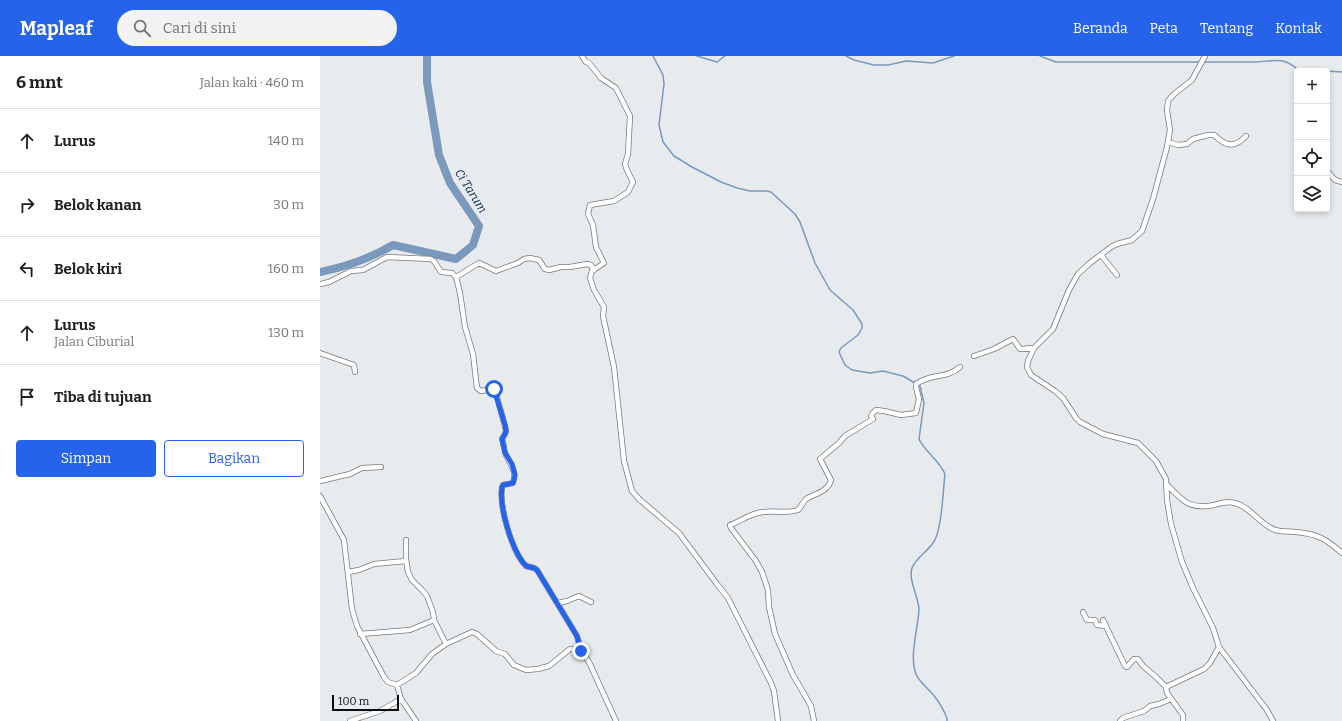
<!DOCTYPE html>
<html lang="id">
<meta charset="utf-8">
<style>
:root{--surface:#fff;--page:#f2f2f2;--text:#202124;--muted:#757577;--line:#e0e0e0;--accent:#2563eb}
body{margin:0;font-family:Bitter,serif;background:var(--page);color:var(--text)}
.controls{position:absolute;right:12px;top:12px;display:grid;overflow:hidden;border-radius:4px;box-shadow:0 2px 6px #0003}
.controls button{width:36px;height:36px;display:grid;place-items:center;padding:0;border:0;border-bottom:1px solid var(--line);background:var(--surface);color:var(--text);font:20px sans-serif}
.scale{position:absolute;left:12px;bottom:10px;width:67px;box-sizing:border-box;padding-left:4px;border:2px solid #0c0d0e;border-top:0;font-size:11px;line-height:14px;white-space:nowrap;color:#0c0d0e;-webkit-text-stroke:3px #e8ebed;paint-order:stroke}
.stop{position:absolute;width:12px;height:12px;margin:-9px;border:3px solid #2563eb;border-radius:50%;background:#fff}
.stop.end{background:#2563eb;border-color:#fff;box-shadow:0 1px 4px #0008}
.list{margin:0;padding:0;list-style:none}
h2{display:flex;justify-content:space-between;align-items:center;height:52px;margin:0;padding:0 16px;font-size:17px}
h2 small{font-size:13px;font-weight:400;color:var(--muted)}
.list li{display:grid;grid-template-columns:26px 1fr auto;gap:12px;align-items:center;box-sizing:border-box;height:64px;padding:0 16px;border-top:1px solid var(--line)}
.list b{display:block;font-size:15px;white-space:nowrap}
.list p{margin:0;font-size:13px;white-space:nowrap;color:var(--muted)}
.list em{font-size:13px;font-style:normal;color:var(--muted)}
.actions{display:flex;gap:8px;padding:12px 16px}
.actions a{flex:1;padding:9px 0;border:1px solid var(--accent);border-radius:4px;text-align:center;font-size:14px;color:var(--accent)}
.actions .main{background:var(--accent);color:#fff}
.icon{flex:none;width:22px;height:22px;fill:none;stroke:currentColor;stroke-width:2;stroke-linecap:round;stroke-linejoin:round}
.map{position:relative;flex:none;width:1022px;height:665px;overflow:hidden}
header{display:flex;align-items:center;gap:24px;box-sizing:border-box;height:56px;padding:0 20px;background:var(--accent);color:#fff}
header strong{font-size:19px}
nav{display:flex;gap:22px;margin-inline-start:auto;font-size:14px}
.search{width:280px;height:36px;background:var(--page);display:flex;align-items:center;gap:10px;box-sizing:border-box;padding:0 14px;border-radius:22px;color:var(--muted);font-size:15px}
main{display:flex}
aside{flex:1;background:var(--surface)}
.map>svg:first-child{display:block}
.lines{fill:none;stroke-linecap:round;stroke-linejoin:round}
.stream{stroke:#7a99bd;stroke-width:1.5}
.river{stroke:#7a99bd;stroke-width:8}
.minor-casing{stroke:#76797b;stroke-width:6}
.minor{stroke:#fff;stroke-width:4.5}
.route{stroke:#2563eb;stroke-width:5}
.labels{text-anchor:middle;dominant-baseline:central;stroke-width:3.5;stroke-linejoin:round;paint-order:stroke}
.water-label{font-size:12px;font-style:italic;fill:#082b4f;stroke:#e8ebed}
</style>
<header>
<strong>Mapleaf</strong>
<div class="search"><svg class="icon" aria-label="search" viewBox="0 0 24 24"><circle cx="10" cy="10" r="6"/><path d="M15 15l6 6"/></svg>Cari di sini</div>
<nav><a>Beranda</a><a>Peta</a><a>Tentang</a><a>Kontak</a></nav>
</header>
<main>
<aside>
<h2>6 mnt<small>Jalan kaki · 460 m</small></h2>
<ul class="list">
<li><svg class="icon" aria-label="ahead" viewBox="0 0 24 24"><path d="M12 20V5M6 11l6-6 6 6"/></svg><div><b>Lurus</b></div><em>140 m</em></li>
<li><svg class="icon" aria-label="right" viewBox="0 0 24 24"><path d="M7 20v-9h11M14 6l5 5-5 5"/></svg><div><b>Belok kanan</b></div><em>30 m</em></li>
<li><svg class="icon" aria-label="left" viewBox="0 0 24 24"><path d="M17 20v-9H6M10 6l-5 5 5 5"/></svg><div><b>Belok kiri</b></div><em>160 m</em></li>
<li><svg class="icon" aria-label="ahead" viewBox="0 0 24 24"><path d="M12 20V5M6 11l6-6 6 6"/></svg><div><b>Lurus</b><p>Jalan Ciburial</p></div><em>130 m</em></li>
<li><svg class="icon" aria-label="arrive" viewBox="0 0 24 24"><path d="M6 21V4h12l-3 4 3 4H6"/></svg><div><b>Tiba di tujuan</b></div></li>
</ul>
<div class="actions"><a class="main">Simpan</a><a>Bagikan</a></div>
</aside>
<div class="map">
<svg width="1022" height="665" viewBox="0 0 1022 665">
<rect width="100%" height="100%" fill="#e8ebed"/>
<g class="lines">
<path class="stream" d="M333 0 343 19 344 28 339 69 343 86 354 100 372 111 401 126 417 132 430 135H447L451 136 475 158 480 166 495 207 510 234 533 254 542 268V272L538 279 521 292 519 296 525 309 532 314 550 317 563 315 583 320 600 330 604 347 599 383C605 396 619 404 625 418 623 433 622 476 613 487 607 496 596 502 592 512 588 524 599 542 599 554 598 572 589 601 596 618 599 626 610 634 615 641 620 647 624 655 627 662V665
M377 0 397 6 405 0
M526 0 534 4 554 9H568L586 5 613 7 634 0
M720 0 736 6H936C955 5 964 0 979 15
M1007 15 1022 16"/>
<path class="river" d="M0 216C25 211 51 202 73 189L136 203 153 189 159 170 130 127 119 99 107 26V0"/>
<defs>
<path id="minor" d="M262 0 266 6 269 7 281 22 296 32 310 60 308 98 305 108 307 114 313 126 308 136 294 145 270 149 268 158 273 169 276 191 284 207 272 215 270 222 274 234 284 251 283 260 294 311 304 405 312 435 319 443 359 477 397 528 408 542 451 627 454 635 458 665
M885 0 872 24 854 38 848 45 847 54 850 74 847 91 833 143 822 175 812 184 797 188 791 191 770 207 758 218 749 234 733 273 714 292 708 305 707 311 711 319 735 335 743 342 756 362 760 366 783 378 818 387 836 405 846 423 847 444 851 468 862 506 873 532 893 572 899 591 947 654 953 665
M848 86 858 89 867 88 873 83 888 79H894C906 90 914 93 926 80
M1007 115 1015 124 1022 126
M781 199 797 219
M136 221 159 207 176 215 198 207 204 203 210 202 219 204 225 213 229 214 241 211H250L267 208 271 209 274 214
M0 228 9 226 31 215 43 214 67 201 111 203 114 205 121 216 132 217 136 221 140 237 145 271 153 298 157 332 161 335 174 333 175 334 186 374 185 378 182 383C184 388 184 395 186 399 191 409 197 416 193 427L183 429 182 431C179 451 192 496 206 510L214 512 217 514 257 580 261 595
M0 297 34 309 35 316
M654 300 674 293 693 283 700 293 714 292
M0 425 30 418 42 412 61 411
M847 429C863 444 868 454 894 449 901 447 907 445 915 447 931 451 939 468 955 474 962 476 969 475 976 476 998 478 1006 483 1022 497
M0 440 24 484 32 553 37 570 64 621 68 626 77 629 96 617 112 598 126 588 152 576 157 578 176 595 185 598 194 609 206 614 218 613 229 610 250 593H255L261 595 269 606 296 665
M86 484V503L88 516 92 524 103 535 107 540 113 556 114 564 126 588
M28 516 39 514 54 508 86 505
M238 547 247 545 259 540 271 546
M763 556 767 564H775L777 569 786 570
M783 564 805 610 807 611 814 603H818L823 610 836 621 846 631 884 613 890 607 899 591
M40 578 90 574 114 564
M846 631 847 637 863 659V665
M81 643 96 665
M30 665 60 655 81 643 77 629
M494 665 491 650 473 619 455 578 449 551 448 534 442 516 436 505 411 472 410 469C421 465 431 457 443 456 455 454 467 458 478 454 481 451 483 446 486 443 494 438 508 436 511 424L500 403 519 387 525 380 553 363 551 360 552 358 556 354 564 355 581 359 596 357 599 343 596 331V328C611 317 627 323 640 311
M800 665 803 662 824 655 830 650 839 648 851 643"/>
</defs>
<use href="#minor" class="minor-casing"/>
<use href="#minor" class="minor"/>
</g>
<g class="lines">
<path class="route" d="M174 333 185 369 186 376 182 383 185 397 192 408 195 419 193 427 183 429 182 431C179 452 192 495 206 510L214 512 217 514 257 580 261 595"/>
</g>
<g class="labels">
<g class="water-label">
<text transform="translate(151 135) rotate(58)">Ci Tarum</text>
</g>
</g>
</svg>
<div class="controls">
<button>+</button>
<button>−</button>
<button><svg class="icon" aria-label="locate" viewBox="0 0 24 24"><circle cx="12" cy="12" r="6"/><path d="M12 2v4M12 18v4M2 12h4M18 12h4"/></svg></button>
<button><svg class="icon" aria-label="layers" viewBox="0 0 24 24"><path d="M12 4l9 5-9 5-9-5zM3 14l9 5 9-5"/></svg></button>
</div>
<div class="scale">100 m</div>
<div class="stop" style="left:174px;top:333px"></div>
<div class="stop end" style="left:261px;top:595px"></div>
</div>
</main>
